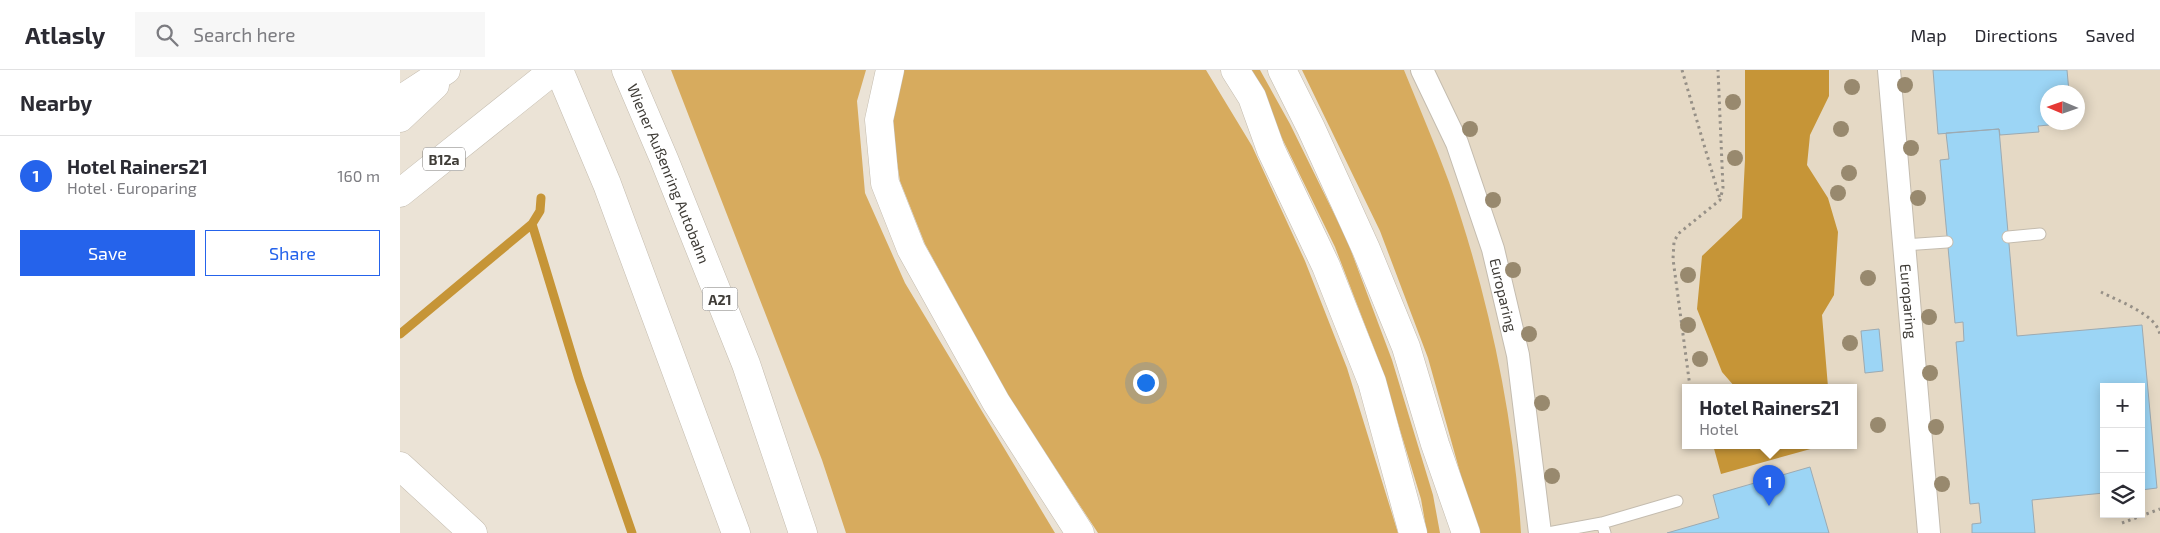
<!DOCTYPE html>
<meta charset="utf-8">
<style>
:root{--surface:#fff;--page:#f7f7f7;--text:#2b2b33;--muted:#7c7c81;--line:#e1e1e2;--accent:#2563eb}
body{margin:0;font-family:"Exo 2",sans-serif;background:var(--page);color:var(--text)}
.controls{position:absolute;right:15px;bottom:15px;display:grid;overflow:hidden;border-radius:0px;box-shadow:0 2px 12px #0003}
.controls button{width:45px;height:45px;display:grid;place-items:center;padding:0;border:0;border-bottom:1px solid var(--line);background:var(--surface);color:var(--text);font:25px sans-serif}
.compass{position:absolute;left:1640px;top:15px;width:45px;height:45px;border-radius:50%;background:var(--surface);box-shadow:0 2px 12px #0003;rotate:272deg}
.you{position:absolute;left:745px;top:312px;width:18px;height:18px;margin:-12px;border:4px solid #fff;border-radius:50%;background:#1a73e8;box-shadow:0 0 0 8px #1a73e833}
.badge{display:grid;place-items:center;width:32px;height:32px;border-radius:50%;background:var(--accent);color:#fff;font-size:16px;font-weight:700}
.pin{position:absolute;translate:-50% -41px;filter:drop-shadow(0 1px 2px #0008)}
.pin::after{content:'';position:absolute;top:26px;width:18px;height:15px;background:inherit;clip-path:polygon(0 0,100% 0,50% 100%)}
.popup{position:absolute;left:1282px;top:314px;width:175px;height:65px;box-sizing:border-box;display:grid;place-content:center;border-radius:0px;background:var(--surface);filter:drop-shadow(0 1px 4px #0005);font-size:16px;white-space:nowrap;color:var(--muted)}
.popup b{font-size:19px;color:var(--text)}
.popup::after{content:'';position:absolute;left:50%;top:100%;margin-left:-10px;border:10px solid transparent;border-top-color:var(--surface)}
.list{margin:0;padding:0;list-style:none}
h2{display:flex;justify-content:space-between;align-items:center;height:65px;margin:0;padding:0 20px;font-size:21px}
h2 small{font-size:16px;font-weight:400;color:var(--muted)}
.list li{display:grid;grid-template-columns:32px 1fr auto;gap:15px;align-items:center;box-sizing:border-box;height:80px;padding:0 20px;border-top:1px solid var(--line)}
.list b{display:block;font-size:19px;white-space:nowrap}
.list p{margin:0;font-size:16px;white-space:nowrap;color:var(--muted)}
.list em{font-size:16px;font-style:normal;color:var(--muted)}
.actions{display:flex;gap:10px;padding:15px 20px}
.actions a{flex:1;padding:11px 0;border:1px solid var(--accent);border-radius:0px;text-align:center;font-size:18px;color:var(--accent)}
.actions .main{background:var(--accent);color:#fff}
.icon{flex:none;width:28px;height:28px;fill:none;stroke:currentColor;stroke-width:2;stroke-linecap:round;stroke-linejoin:round}
.map{position:relative;flex:none;width:1760px;height:463px;overflow:hidden}
header{display:flex;align-items:center;gap:30px;box-sizing:border-box;height:70px;padding:0 25px;background:var(--surface);border-bottom:1px solid var(--line)}
header strong{font-size:24px}
nav{display:flex;gap:28px;margin-inline-start:auto;font-size:18px}
.search{width:350px;height:45px;background:var(--page);display:flex;align-items:center;gap:12px;box-sizing:border-box;padding:0 18px;border-radius:0px;color:var(--muted);font-size:19px}
main{display:flex}
aside{flex:1;background:var(--surface)}
.map>svg:first-child{display:block}
.built{fill:#e5d9c5;fill-rule:evenodd}
.green{fill:#d7ab5e}
.water{fill:#c69537}
.lines{fill:none;stroke-linecap:round;stroke-linejoin:round}
.stream{stroke:#c69537;stroke-width:9}
.building{fill:#9cd5f5;stroke:#9caab2}
.lane-casing{stroke:#c4bcaf;stroke-width:13}
.street-casing{stroke:#c4bcaf;stroke-width:24}
.primary-casing{stroke:#c4bcaf;stroke-width:29}
.highway-casing{stroke:#c4bcaf;stroke-width:29}
.path{stroke:#969087;stroke-width:3;stroke-dasharray:2.5 4;stroke-linecap:butt}
.lane{stroke:#fff;stroke-width:11}
.street{stroke:#fff;stroke-width:22}
.primary{stroke:#fff;stroke-width:28}
.highway{stroke:#fff;stroke-width:28}
.tree{fill:#98896e}
.labels{text-anchor:middle;dominant-baseline:central;stroke-width:5;stroke-linejoin:round;paint-order:stroke}
.shield{fill:#fff;stroke:#797673;stroke-width:1}
.shield-label{font-size:14px;font-weight:bold;fill:#3f3c37}
.street-label{font-size:15px;fill:#3f3c37;stroke:#fff}
</style>
<header>
<strong>Atlasly</strong>
<div class="search"><svg class="icon" aria-label="search" viewBox="0 0 24 24"><circle cx="10" cy="10" r="6"/><path d="M15 15l6 6"/></svg>Search here</div>
<nav><a>Map</a><a>Directions</a><a>Saved</a></nav>
</header>
<main>
<aside>
<h2>Nearby<small></small></h2>
<ul class="list">
<li><span class="badge">1</span><div><b>Hotel Rainers21</b><p>Hotel · Europaring</p></div><em>160 m</em></li>
</ul>
<div class="actions"><a class="main">Save</a><a>Share</a></div>
</aside>
<div class="map">
<svg width="1760" height="463" viewBox="0 0 1760 463">
<rect width="100%" height="100%" fill="#ebe3d6"/>
<path class="built" d="M1004 0H1760V463H1121L1120 446 1076 201 1049 112ZM1648 22H1678V52H1648ZM1285 317H1453V375H1285ZM1704 317H1741V444H1704Z"/>
<path class="green" d="M271 0H466L457 31 465 123 505 213 655 463H446L422 390Z
M501 0H806L852 76 905 191 947 298 998 463H698L608 326 525 174 500 111 490 49Z
M845 0H860L890 54 947 170 992 290 1033 425 1040 463H1027L1021 429 980 294 935 177 879 62Z
M902 0H1004C1019 37 1035 74 1049 112 1088 224 1114 345 1121 463H1077L1028 288 980 161Z"/>
<path class="water" d="M1345 0H1429V26L1410 65 1407 95 1428 128 1438 162 1434 225 1422 245 1428 317H1335L1322 302 1297 239 1302 186 1342 148 1345 90Z
M1313 375H1425L1321 404Z"/>
<g class="lines">
<path class="stream" d="M132 154 179 309 232 463
M0 264 132 154 140 141 141 128"/>
</g>
<path class="building" d="M1533 0H1667L1669 22H1648V52L1671 53 1638 56 1639 62 1600 65 1599 59 1538 64Z
M1599 59 1617 266 1742 255 1757 418 1741 420V317H1704V423L1632 430 1635 463H1572V454L1581 453 1579 433 1570 434 1556 272 1564 271 1563 252 1555 253 1540 90 1549 89 1546 63Z
M1479 259 1483 301 1465 303 1461 261Z
M1410 397 1429 463H1267L1319 448 1313 425Z"/>
<g class="lines">
<defs>
<path id="lane" d="M1608 167 1640 164
M1504 175 1547 172
M1148 463 1202 453
M1205 463 1202 453 1277 431"/>
<g id="street">
<path id="s1" d="M1022 0 1057 73 1093 179 1118 285 1140 463"/>
<path id="s2" d="M1489 0 1529 463"/>
</g>
<path id="primary" d="M0 48 35 15
M0 123 154 0"/>
<g id="highway">
<path d="M159 0 207 114 336 463"/>
<path id="s3" d="M226 0 264 89 346 294 403 463"/>
<path d="M490 0 479 50 485 113 511 179 596 332 680 463"/>
<path d="M835 0 852 27 871 80 926 196 972 312 1013 463"/>
<path d="M882 0 911 58 966 179 1006 277 1035 374 1066 463"/>
<path d="M0 30 46 0"/>
<path d="M0 396 73 463"/>
</g>
</defs>
<use href="#lane" class="lane-casing"/>
<use href="#street" class="street-casing"/>
<use href="#primary" class="primary-casing"/>
<use href="#highway" class="highway-casing"/>
<path class="path" d="M1282 0 1320 129
M1701 222C1718 231 1759 245 1760 266
M1290 317 1273 189 1274 172 1278 164 1320 130 1323 118 1318 0
M1722 453 1760 439"/>
<use href="#lane" class="lane"/>
<use href="#street" class="street"/>
<use href="#primary" class="primary"/>
<use href="#highway" class="highway"/>
</g>
<g class="tree">
<circle cx="1505" cy="15" r="8"/>
<circle cx="1452" cy="17" r="8"/>
<circle cx="1333" cy="32" r="8"/>
<circle cx="1070" cy="59" r="8"/>
<circle cx="1441" cy="59" r="8"/>
<circle cx="1511" cy="78" r="8"/>
<circle cx="1335" cy="88" r="8"/>
<circle cx="1449" cy="103" r="8"/>
<circle cx="1438" cy="123" r="8"/>
<circle cx="1518" cy="128" r="8"/>
<circle cx="1093" cy="130" r="8"/>
<circle cx="1113" cy="200" r="8"/>
<circle cx="1288" cy="205" r="8"/>
<circle cx="1468" cy="208" r="8"/>
<circle cx="1529" cy="247" r="8"/>
<circle cx="1288" cy="255" r="8"/>
<circle cx="1129" cy="264" r="8"/>
<circle cx="1450" cy="273" r="8"/>
<circle cx="1300" cy="289" r="8"/>
<circle cx="1530" cy="303" r="8"/>
<circle cx="1142" cy="333" r="8"/>
<circle cx="1478" cy="355" r="8"/>
<circle cx="1536" cy="357" r="8"/>
<circle cx="1152" cy="406" r="8"/>
<circle cx="1542" cy="414" r="8"/>
</g>
<g class="labels">
<g class="shield">
<rect x="23" y="77.5" width="42" height="23" rx="4"/>
<rect x="302.5" y="217.5" width="35" height="23" rx="4"/>
</g>
<g class="shield-label">
<text x="44" y="89">B12a</text>
<text x="320" y="229">A21</text>
</g>
<g class="street-label">
<text stroke="none"><textPath href="#s3" startOffset="112">Wiener Außenring Autobahn</textPath></text>
<text stroke="none"><textPath href="#s1" startOffset="240">Europaring</textPath></text>
<text stroke="none"><textPath href="#s2" startOffset="232">Europaring</textPath></text>
</g>
</g>
</svg>
<div class="controls">
<button>+</button>
<button>−</button>
<button><svg class="icon" aria-label="layers" viewBox="0 0 24 24"><path d="M12 4l9 5-9 5-9-5zM3 14l9 5 9-5"/></svg></button>
</div>
<svg class="compass" viewBox="-18 -18 36 36"><path d="M0-13l5 13h-10z" fill="#e53935"/><path d="M0 13l5-13h-10z" fill="#7c7c81"/></svg>
<div class="you"></div>
<div class="pin badge" style="left:1369px;top:436px">1</div>
<div class="popup"><b>Hotel Rainers21</b>Hotel</div>
</div>
</main>
